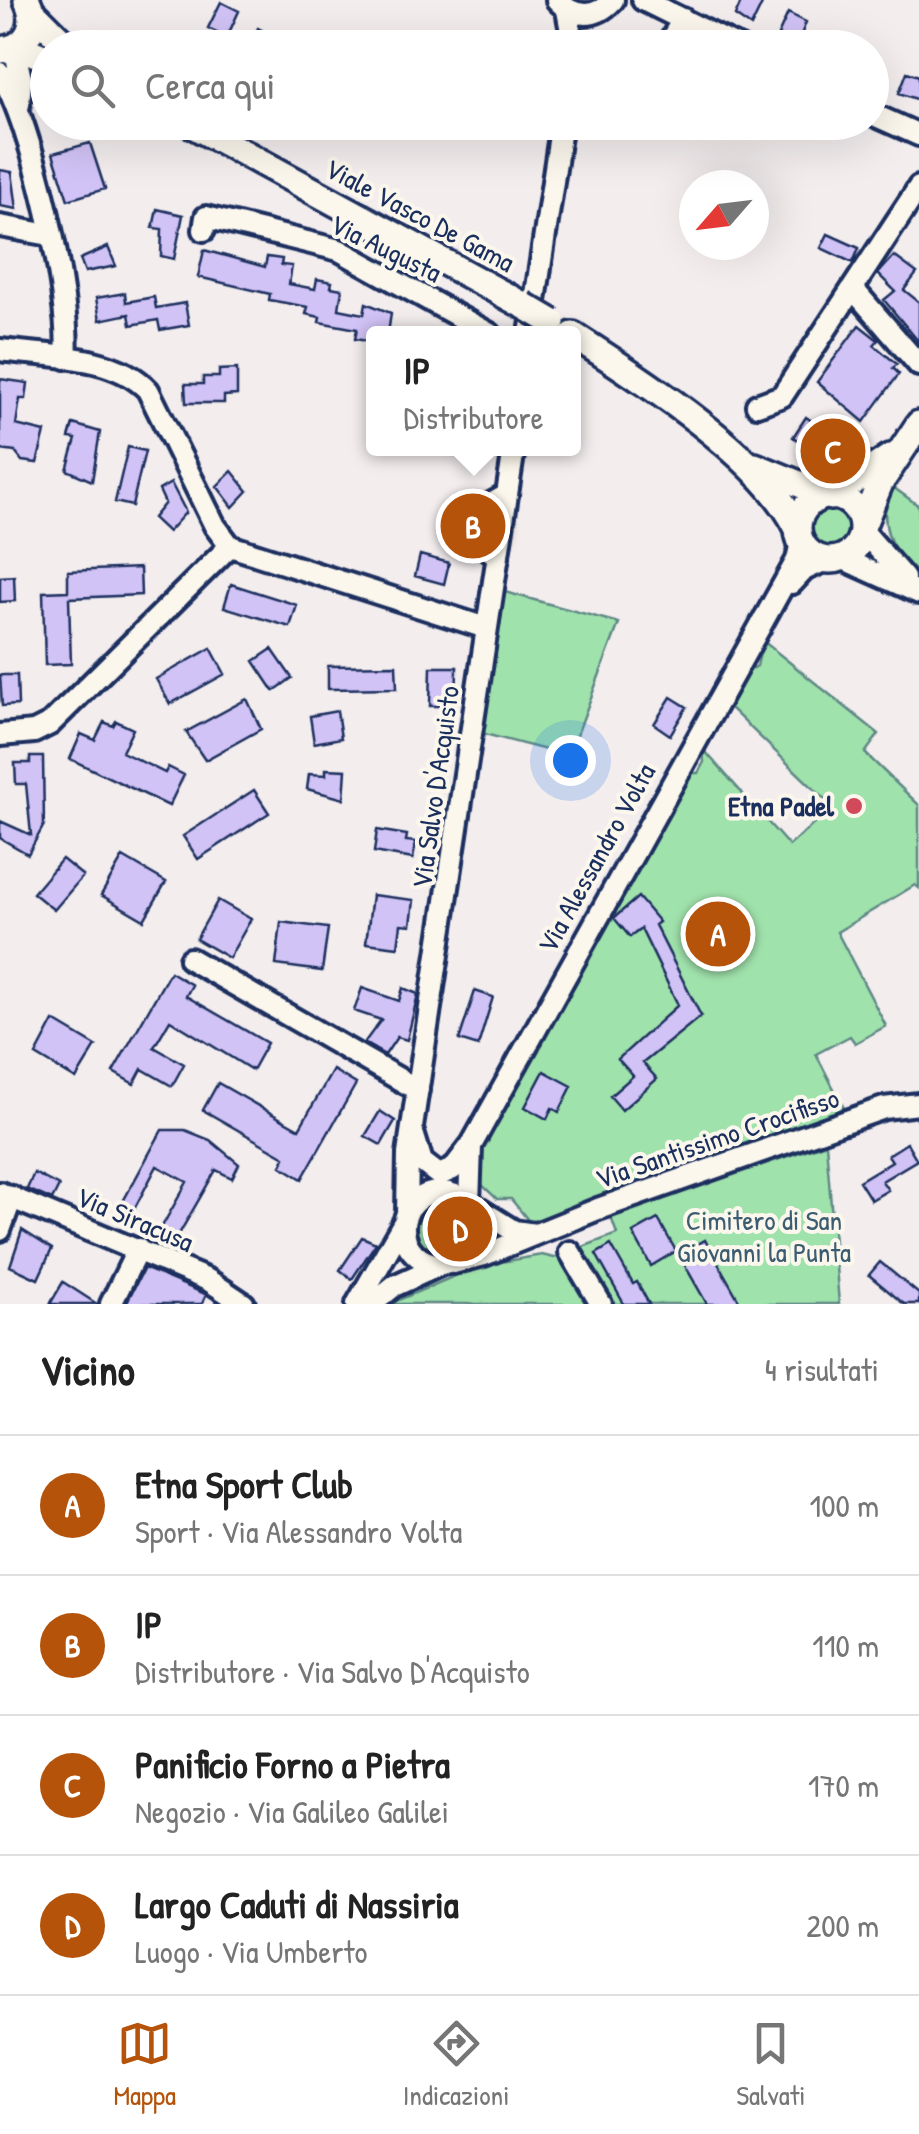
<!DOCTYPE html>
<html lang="it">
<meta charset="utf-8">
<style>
:root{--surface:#fff;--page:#f2f2f2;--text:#222;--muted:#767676;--line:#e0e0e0;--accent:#b45309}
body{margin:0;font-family:"Patrick Hand",sans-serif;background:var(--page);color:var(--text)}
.compass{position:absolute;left:679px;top:170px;width:90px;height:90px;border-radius:50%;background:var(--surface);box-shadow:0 10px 40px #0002;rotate:242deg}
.you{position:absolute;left:570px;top:760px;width:35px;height:35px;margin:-25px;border:8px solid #fff;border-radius:50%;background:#1a73e8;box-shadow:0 0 0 15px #1a73e833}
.badge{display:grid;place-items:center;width:65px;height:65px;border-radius:50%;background:var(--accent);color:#fff;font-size:32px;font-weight:700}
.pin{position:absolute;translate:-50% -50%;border:5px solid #fff;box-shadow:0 2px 10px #0006}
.popup{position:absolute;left:366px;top:326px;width:215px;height:130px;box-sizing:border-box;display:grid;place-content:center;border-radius:10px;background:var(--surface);filter:drop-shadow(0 2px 8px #0005);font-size:32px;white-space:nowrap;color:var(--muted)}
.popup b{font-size:38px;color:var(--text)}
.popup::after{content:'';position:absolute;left:50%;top:100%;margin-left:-20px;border:20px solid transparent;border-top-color:var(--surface)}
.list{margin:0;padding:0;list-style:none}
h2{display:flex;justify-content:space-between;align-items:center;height:130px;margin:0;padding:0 40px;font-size:42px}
h2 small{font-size:32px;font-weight:400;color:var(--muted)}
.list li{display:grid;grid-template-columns:65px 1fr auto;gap:30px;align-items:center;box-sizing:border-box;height:140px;padding:0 40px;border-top:2px solid var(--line)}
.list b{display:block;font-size:38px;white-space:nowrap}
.list p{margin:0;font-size:32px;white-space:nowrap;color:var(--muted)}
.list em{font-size:32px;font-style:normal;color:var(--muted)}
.icon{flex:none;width:55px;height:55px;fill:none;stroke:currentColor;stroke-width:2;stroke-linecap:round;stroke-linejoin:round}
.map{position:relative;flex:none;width:919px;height:1304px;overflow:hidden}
.search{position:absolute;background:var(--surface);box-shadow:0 10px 40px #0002;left:30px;right:30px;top:30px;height:110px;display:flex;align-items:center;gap:25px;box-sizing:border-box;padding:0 35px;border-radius:55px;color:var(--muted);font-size:38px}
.sheet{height:690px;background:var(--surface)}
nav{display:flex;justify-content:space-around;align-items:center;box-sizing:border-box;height:140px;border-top:2px solid var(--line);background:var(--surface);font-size:28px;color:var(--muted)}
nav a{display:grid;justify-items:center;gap:5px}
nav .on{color:var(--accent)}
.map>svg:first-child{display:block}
.green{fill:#a0e2ac;stroke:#5e8885;stroke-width:2.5}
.building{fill:#d1c3f5;stroke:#1b2f5e;stroke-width:2.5}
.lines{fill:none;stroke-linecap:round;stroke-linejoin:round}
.minor-casing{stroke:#1b2f5e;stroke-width:28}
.major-casing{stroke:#1b2f5e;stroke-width:32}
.minor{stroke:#fbf7ec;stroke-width:20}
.major{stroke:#fbf7ec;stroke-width:25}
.major-bridge-casing{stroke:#1b2f5e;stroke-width:32;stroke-linecap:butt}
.major-bridge{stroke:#fbf7ec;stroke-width:25}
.poi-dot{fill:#d1495b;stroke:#fbf7ec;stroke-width:4}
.labels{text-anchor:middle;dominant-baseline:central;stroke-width:8;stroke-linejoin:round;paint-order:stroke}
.street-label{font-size:28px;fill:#1b2f5e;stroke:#fbf7ec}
.poi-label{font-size:28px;font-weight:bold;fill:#1b2f5e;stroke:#fbf7ec;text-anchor:end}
.park-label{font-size:28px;fill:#3c5c72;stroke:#fbf7ec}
</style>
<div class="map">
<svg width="919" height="1304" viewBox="0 0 919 1304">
<rect width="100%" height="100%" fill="#f3edee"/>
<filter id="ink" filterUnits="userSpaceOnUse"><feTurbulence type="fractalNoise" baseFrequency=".01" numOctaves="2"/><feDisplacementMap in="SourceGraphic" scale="20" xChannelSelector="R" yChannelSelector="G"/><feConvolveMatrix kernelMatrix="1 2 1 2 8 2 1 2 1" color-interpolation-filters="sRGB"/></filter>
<g filter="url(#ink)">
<path class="green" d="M890 485 919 506V575C888 552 878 521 890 485Z
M809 527a21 21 0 1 1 42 0a21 21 0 1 1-42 0Z
M505 592 619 623 569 756 481 733Z
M763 641 879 734 865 753 919 805V888L915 885 837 932 886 1026 855 1043 850 1036 816 1054 845 1110 532 1225 511 1199H497L480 1183 478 1153 689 773H698L704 762 703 749 789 846 833 807 727 705 744 674 757 666Z
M826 1143 839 1304H389L457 1275 501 1262 542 1255 554 1258 617 1234 611 1217Z
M409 1228a28 28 0 1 1 56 0a28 28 0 1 1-56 0Z"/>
<path class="building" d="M742 0H764L751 27 735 16Z
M221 2 239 11 227 37 208 28Z
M788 13 806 22 796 48 778 35Z
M258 28 277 38 272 48H248Z
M907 72 919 76V100L899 93Z
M613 122H656L651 137 612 126Z
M90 143 105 189 68 200 53 153Z
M0 170 12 172 17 209 0 206Z
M157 209 183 215 174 259 161 256 162 229 153 228Z
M828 234 859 248 853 263 821 248Z
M108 247 116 266 85 272 80 259Z
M204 250 265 267 267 257 282 259 281 265 292 266 289 284 315 289 317 279 332 282 331 287 342 289 339 309 364 314 366 303 391 313 388 334H373V342L355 339 357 329 319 322 320 317 306 314 308 307 269 300 270 294 198 277Z
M894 256 917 273 904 290 919 302V342L884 300 895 291 878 274Z
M125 293 126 302 154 297 156 308 185 303 189 325 160 330 158 320 131 325 129 314 100 320 96 298Z
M859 325 878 340 874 345 897 364 893 368 899 374 864 422 817 382Z
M237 369V395L224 396V403H186L185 384H203V377H219V370Z
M0 379 28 383 26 399H20L16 425 45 432 37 463 22 461 15 452 0 450Z
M806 417 848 446 834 466 793 437Z
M73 424 100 432 92 481 67 470 76 439 69 438Z
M128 447 145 451 132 506 115 502Z
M232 471 248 491 233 507 217 486Z
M171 483 186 512 168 532 153 518 165 503 159 490Z
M420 555 449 563 444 584 415 576Z
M140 568 141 595 69 598 71 664 45 665 43 592 68 591V571Z
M14 576 15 601 0 602V577Z
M231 584 297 605 290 627 224 607Z
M211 648 225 674 170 704 156 679Z
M272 649 292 678 274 691 254 661Z
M396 665 397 688 328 689V666Z
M431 667H457L456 706H430Z
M0 675H17L18 705 2 706Z
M671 697 687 707 670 735 654 724Z
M247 699 261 729 205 760 186 732Z
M337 711 341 738 314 743 310 716Z
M116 721 133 729 122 752 165 773 168 767 184 775 169 806 70 759 81 734 95 740 104 722 113 726Z
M30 757H43L44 825 28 854 0 838V821L31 835 26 784H16L15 763H30Z
M326 769 346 770 344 799 307 789 309 774 326 775Z
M254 790 269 813 198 859 183 836Z
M377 830 407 835 406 841 416 842 413 859 374 852Z
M123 857 166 882 144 920 101 895Z
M62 859 83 876 54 910 33 893Z
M372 895 414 900 411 925 401 924 398 947 366 943Z
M638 897 659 922 655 925 701 1016 643 1063 657 1079 622 1110 610 1096 633 1076 618 1059 678 1005 641 929 630 937 614 918Z
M218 900 251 919 229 958 196 939Z
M281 922 328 928 322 971 276 965Z
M170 972 192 985 186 996 267 1043 252 1070 170 1020 154 1047 184 1064 172 1086 142 1069 134 1084 113 1072Z
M362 988 399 1001 403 988 418 994 407 1040 397 1037 385 1055 364 1043 381 1020 354 1011Z
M475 991 493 997 478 1046 459 1040Z
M54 1021 96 1046 76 1079 36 1055Z
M333 1070 356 1084 302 1179 281 1166 285 1157 203 1110 218 1083 299 1129Z
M544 1071 572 1086 559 1112 552 1108 547 1119 525 1107Z
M380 1111 395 1121 381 1145 365 1136Z
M162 1130H185L210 1140 239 1164 232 1178 216 1170 171 1248 155 1239 187 1182 157 1166 132 1213 120 1207Z
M907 1143 917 1160 882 1181 888 1190 871 1200 859 1181 892 1161 888 1155Z
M34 1173 59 1186 52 1200 27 1189Z
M658 1219 676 1251 651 1266 633 1233Z
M22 1230 52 1249 38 1279 10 1266Z
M362 1237 376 1243 352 1279 340 1270Z
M705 1240 741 1304H707L679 1255Z
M611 1245 633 1284 637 1282 649 1304H624L596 1254Z
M880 1262 919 1294V1304H904L869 1275Z
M144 1268 203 1293 206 1295 202 1304H126Z
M63 1282 97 1304H50Z"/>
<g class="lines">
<defs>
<path id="minor" d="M557 0C574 18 596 19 613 0
M643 0 740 48
M567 10 574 48
M14 47 21 79 19 105
M666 48 683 19
M0 73C32 122 72 300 66 358
M872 114 919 135
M0 226 50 235
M204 230 206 217 339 250 490 334
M854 290 919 365
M530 334 562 122
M0 350C46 356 114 354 148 390L215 526 230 546 486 628
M757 405 782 396 919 187
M862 530 904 578
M498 557 467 531 469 516 507 495
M841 558 919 593
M792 583 804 570 826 560
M0 735 34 732 50 724 230 546
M190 959 418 1090
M413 1133 422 1162 439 1175 453 1169 472 1144 797 560 801 542
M471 1147 469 1203 514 1231 535 1234
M404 1228a36 36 0 1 1 72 0a36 36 0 1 1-72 0Z
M0 1193 208 1280 244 1304
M407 1214 408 1154 514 448
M0 1230 12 1197
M570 1252 601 1304
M453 1263 484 1255 598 1209 884 1108 919 1104
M111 1304 138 1249
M357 1304 404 1222
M372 1304 394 1286 440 1265"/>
<path id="major" d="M32 11 69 48
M17 46 48 59
M0 50C28 48 39 25 27 0
M187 122 523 305
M573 335C640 378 764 457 798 529
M755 466 829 496
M798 528a32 32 0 1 1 64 0a32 32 0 1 1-64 0Z
M831 497 890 457
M862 527 880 483 919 424"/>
</defs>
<use href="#minor" class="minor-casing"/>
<use href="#major" class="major-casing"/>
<use href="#minor" class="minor"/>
<use href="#major" class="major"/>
<defs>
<path id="major-bridge" d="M523 305 552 322"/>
</defs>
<use href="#major-bridge" class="major-bridge-casing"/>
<use href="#major-bridge" class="major-bridge"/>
</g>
</g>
<circle class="poi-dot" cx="854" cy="806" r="10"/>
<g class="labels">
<g class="street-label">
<text transform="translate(420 215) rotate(28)">Viale Vasco De Gama</text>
<text transform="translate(386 248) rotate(26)">Via Augusta</text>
<text transform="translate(435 787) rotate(-82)">Via Salvo D'Acquisto</text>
<text transform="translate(596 858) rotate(-61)">Via Alessandro Volta</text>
<text transform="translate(717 1138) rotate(-19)">Via Santissimo Crocifisso</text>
<text transform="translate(135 1219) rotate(23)">Via Siracusa</text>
</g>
<g class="poi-label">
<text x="834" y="806">Etna Padel</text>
</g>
<g class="park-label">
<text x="764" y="1220">Cimitero di San<tspan x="764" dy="32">Giovanni la Punta</tspan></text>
</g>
</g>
</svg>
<svg class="compass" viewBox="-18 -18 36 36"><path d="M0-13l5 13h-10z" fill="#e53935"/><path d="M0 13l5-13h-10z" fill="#767676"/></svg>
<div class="you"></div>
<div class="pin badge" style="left:718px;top:934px">A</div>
<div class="pin badge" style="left:473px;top:526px">B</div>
<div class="popup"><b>IP</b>Distributore</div>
<div class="pin badge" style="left:833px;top:451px">C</div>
<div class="pin badge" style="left:460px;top:1229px">D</div>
<div class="search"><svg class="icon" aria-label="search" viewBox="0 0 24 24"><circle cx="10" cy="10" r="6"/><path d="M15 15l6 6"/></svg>Cerca qui</div>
</div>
<section class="sheet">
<h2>Vicino<small>4 risultati</small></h2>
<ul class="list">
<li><span class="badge">A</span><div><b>Etna Sport Club</b><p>Sport · Via Alessandro Volta</p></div><em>100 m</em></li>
<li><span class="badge">B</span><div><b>IP</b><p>Distributore · Via Salvo D'Acquisto</p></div><em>110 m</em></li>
<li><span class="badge">C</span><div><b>Panificio Forno a Pietra</b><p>Negozio · Via Galileo Galilei</p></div><em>170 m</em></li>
<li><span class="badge">D</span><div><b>Largo Caduti di Nassiria</b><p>Luogo · Via Umberto</p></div><em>200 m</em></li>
</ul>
</section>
<nav>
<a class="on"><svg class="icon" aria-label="map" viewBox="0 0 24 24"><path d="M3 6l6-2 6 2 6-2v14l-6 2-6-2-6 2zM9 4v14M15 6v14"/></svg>Mappa</a>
<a><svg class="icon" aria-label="directions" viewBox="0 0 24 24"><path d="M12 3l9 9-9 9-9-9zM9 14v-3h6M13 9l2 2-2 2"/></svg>Indicazioni</a>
<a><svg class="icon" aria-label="saved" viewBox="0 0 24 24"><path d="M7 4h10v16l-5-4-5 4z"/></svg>Salvati</a>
</nav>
